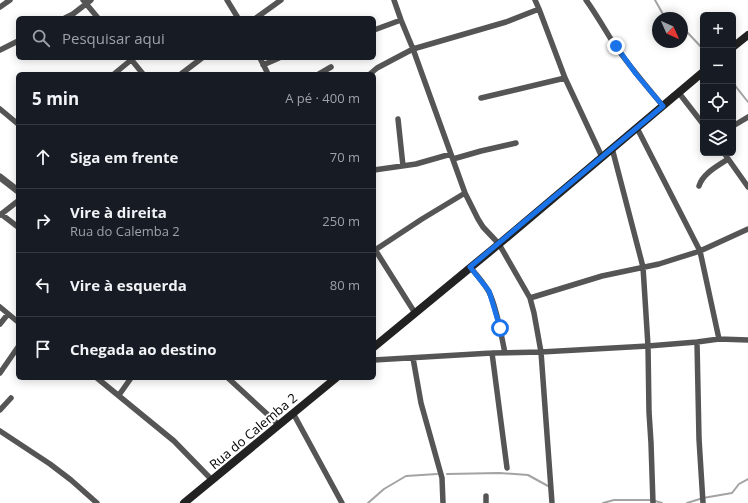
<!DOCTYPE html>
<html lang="pt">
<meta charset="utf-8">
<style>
:root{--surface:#171b24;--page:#20242c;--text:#f1f3f6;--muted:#9ea1a6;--line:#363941}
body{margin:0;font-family:"Open Sans",sans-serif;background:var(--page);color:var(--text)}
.controls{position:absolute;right:12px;top:12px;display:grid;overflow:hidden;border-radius:6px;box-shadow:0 2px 10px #0003}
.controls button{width:36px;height:36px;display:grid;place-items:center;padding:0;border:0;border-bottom:1px solid var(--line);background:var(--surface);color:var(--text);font:20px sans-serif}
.compass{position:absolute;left:652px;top:12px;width:36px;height:36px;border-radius:50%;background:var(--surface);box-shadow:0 2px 10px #0003;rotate:135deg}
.stop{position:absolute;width:12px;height:12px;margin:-9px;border:3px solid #1a73e8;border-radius:50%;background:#fff}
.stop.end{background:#1a73e8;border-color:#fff;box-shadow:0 1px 4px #0008}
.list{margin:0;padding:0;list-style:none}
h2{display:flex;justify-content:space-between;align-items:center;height:52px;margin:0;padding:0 16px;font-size:17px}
h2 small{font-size:13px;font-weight:400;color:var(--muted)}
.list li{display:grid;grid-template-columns:26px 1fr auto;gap:12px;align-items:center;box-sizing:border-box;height:64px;padding:0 16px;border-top:1px solid var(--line)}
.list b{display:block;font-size:15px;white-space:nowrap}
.list p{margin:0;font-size:13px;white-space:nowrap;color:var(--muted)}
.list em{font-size:13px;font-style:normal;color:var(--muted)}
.icon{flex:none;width:22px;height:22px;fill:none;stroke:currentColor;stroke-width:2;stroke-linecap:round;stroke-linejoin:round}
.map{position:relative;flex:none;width:748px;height:503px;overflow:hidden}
.search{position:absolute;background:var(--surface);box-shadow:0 2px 10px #0003;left:16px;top:16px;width:360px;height:44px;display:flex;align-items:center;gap:10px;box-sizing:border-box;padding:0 14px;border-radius:6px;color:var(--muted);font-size:15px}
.panel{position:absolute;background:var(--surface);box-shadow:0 2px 10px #0003;left:16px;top:72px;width:360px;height:308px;border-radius:6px}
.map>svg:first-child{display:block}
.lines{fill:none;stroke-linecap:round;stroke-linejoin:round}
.stream{stroke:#a3a3a3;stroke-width:2}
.minor{stroke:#555;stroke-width:5.5}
.tertiary{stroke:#555;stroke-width:7}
.secondary{stroke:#222;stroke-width:8}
.route{stroke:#1a73e8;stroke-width:5}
.labels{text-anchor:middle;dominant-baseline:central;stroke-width:3.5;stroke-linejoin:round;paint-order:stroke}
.street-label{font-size:13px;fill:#000;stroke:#fff}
</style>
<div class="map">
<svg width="748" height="503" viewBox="0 0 748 503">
<rect width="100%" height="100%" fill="#fff"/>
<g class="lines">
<path class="stream" d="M655 0 664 16 667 18
M682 28 687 32 703 49
M733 83 748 102
M447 474 499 473 528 475 548 486
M368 503 384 489 406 476 437 474
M603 503 614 500H652L662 503
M687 503 703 498 732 493 739 484 748 479"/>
<path class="minor" d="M83 0 98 18
M227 0 238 18
M394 0 401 20 413 49 465 193 478 219 483 227 499 244 530 298 534 313 541 352 552 503
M535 0 539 9 565 78 602 157
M586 0C597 15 606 32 616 47 631 68 647 87 663 106
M0 7 10 0
M65 18 73 14 91 0
M256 18 281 0
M374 30 401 20
M0 50 18 41
M130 58 143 74
M260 58 268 74
M263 65 279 58
M114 74 131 60
M181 74 202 58
M319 74 331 67
M370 74 377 68 394 59 413 49 506 22 539 9
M679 93 703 124
M481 98 565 78
M0 109 18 124
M398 119 403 166
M733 126 748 117
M637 128 700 251 719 339
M612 148 643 267 648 346 649 412 651 443 653 503
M724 153 748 187
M453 159 481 151 516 143
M374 170 416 164 451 154
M699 186C703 173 718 166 728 159
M1 214 18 227
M0 215 18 201
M374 248 415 313
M375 250 422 219 465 193
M470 267C477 275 484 283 489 292 497 308 501 334 505 353
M530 298 602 276 659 264 700 251 748 229
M0 307 18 322
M0 324 8 314
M697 342 699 439 703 503
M492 353 507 468
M413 358 421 403 442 478 443 503
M374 360 492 353 541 352 648 346 697 342 719 339 748 340
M0 373 18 347
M97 378 174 441 212 480
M228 378 279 425
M119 395 131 378
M0 410 11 398
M293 413 342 503
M0 431 50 464 71 480 97 503
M486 503V496"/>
<path class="tertiary" d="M0 177 18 191"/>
<path class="secondary" d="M733 47 748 35
M374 347 499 244 703 72
M184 503 336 378"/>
</g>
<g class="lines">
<path class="route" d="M500 328 492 301 489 291 470 267 663 106 636 74 616 46"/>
</g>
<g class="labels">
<g class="street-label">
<text transform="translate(253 431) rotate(-40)">Rua do Calemba 2</text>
</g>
</g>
</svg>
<div class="controls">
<button>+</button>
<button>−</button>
<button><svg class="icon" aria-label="locate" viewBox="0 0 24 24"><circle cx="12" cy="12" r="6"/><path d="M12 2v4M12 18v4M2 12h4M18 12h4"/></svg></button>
<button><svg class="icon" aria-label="layers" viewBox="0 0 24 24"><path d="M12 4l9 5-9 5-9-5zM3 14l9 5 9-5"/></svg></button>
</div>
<svg class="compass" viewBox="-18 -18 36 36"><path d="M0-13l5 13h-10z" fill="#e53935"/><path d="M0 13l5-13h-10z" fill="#9ea1a6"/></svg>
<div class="stop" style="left:500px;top:328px"></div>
<div class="stop end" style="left:616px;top:46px"></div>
<div class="search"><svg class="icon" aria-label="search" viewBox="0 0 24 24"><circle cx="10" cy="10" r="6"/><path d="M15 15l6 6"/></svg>Pesquisar aqui</div>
<section class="panel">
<h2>5 min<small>A pé · 400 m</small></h2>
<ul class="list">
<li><svg class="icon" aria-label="ahead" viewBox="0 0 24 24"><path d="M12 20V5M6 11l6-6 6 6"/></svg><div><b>Siga em frente</b></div><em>70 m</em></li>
<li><svg class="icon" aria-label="right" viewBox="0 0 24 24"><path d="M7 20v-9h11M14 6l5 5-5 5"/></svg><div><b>Vire à direita</b><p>Rua do Calemba 2</p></div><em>250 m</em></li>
<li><svg class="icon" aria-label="left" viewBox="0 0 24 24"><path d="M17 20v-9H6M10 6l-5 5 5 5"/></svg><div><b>Vire à esquerda</b></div><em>80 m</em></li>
<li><svg class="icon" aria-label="arrive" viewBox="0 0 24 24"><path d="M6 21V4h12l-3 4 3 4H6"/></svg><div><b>Chegada ao destino</b></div></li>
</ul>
</section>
</div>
